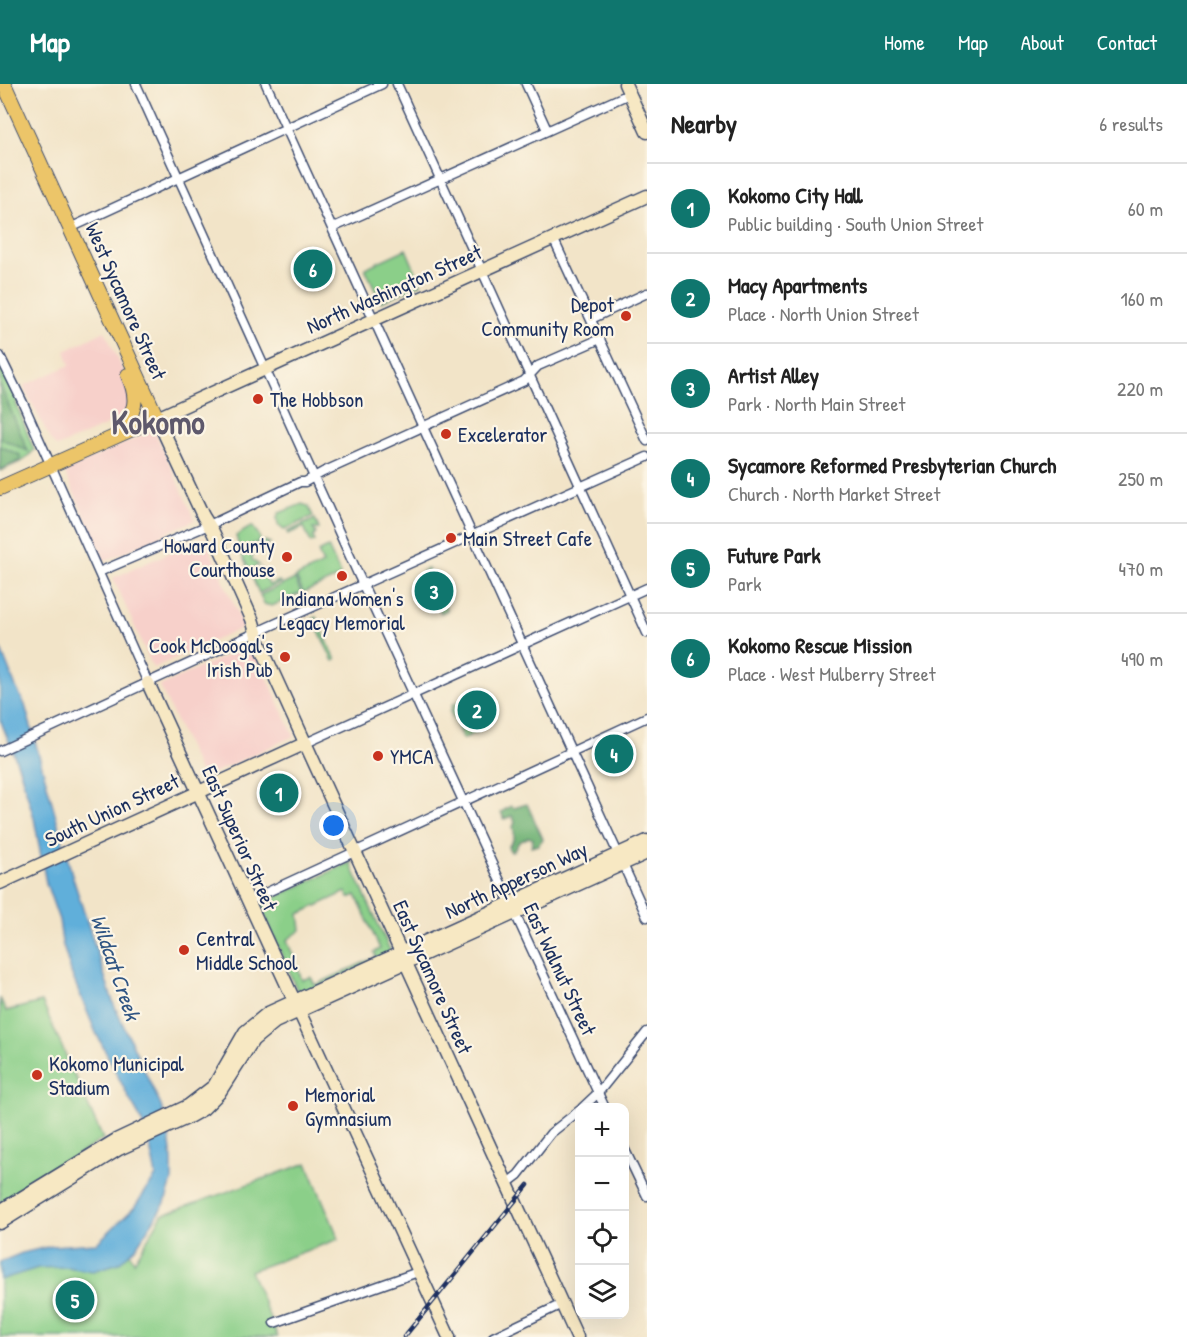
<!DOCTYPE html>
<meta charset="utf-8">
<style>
:root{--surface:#fff;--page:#f2f2f2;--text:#222;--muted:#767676;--line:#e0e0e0;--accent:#0f766e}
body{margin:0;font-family:"Patrick Hand",sans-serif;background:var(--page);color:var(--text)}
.controls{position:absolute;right:18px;bottom:18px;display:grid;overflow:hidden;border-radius:12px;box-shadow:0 6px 24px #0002}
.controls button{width:54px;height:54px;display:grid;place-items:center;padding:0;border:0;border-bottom:2px solid var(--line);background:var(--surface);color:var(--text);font:30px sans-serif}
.you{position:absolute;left:334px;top:742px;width:21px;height:21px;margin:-15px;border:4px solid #fff;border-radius:50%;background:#1a73e8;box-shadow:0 0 0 9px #1a73e833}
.badge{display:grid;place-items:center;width:39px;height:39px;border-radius:50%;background:var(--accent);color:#fff;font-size:20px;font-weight:700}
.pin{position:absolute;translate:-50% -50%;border:3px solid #fff;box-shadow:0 2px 6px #0006}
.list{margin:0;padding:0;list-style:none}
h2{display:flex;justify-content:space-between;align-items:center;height:78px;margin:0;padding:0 24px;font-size:26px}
h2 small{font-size:20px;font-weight:400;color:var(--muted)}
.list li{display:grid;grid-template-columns:39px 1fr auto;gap:18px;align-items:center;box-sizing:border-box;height:90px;padding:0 24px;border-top:2px solid var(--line)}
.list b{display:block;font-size:22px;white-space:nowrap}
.list p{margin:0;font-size:20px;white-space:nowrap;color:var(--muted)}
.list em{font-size:20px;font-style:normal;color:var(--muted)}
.icon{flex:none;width:33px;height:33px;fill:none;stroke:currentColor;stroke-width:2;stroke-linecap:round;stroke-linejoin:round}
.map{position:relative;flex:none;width:647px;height:1253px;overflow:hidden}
header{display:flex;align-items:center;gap:36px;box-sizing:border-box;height:84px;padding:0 30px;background:var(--accent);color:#fff}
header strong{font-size:28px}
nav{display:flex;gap:33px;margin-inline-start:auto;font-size:21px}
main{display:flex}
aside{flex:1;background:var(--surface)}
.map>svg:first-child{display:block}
.built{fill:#f7d0ca}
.green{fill:#8bcf89;stroke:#537f74;stroke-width:1.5;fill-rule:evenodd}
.forest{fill:#70b275;stroke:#46706a;stroke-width:1.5}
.water{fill:#60afda;stroke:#3e6f9c;stroke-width:1.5}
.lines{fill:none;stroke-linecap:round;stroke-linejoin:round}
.street-casing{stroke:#3b4a6e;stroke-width:11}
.secondary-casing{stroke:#3b4a6e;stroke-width:15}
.primary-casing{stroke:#3b4a6e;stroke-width:16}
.street{stroke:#fff;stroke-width:8}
.secondary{stroke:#f7e8c3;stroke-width:12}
.primary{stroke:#ecc569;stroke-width:14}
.rail-casing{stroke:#1b2f5e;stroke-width:4.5}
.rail{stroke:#fcf5e5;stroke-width:2;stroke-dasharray:7;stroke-linecap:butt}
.poi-dot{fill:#c8321e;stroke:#fcf5e5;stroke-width:2}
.labels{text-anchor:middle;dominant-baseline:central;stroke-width:4.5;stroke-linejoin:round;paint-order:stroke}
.street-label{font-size:21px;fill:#1b2f5e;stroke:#fcf5e5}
.poi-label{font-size:21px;fill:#1b2f5e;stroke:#fcf5e5;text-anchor:start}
.water-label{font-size:22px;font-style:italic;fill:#305583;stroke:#fcf5e5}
.town-label{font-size:33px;font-weight:bold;fill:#5e596c;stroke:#fcf5e5}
</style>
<header>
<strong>Map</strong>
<nav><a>Home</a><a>Map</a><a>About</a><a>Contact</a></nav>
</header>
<main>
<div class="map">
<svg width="647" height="1253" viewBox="0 0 647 1253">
<rect width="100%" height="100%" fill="#fcf5e5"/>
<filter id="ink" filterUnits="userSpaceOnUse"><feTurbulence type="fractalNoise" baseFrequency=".0167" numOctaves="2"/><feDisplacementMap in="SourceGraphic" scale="12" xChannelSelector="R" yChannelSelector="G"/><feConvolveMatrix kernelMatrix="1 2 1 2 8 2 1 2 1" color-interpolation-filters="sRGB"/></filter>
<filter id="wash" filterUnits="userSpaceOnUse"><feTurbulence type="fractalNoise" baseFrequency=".008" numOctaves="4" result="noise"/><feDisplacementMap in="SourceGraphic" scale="24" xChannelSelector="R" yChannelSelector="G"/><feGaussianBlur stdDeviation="1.35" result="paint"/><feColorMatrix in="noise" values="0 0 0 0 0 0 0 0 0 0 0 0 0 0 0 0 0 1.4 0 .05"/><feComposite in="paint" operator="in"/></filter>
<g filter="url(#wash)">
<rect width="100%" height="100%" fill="#f2e4c8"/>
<path class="built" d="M105 247 129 299 133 316 125 333 57 363 52 358 23 302 70 281 65 267Z
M154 346 195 436 105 477 64 387Z
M204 453 244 543 153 584 113 494Z
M252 560 294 652 202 694 160 602Z"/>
<path class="green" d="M406 165 421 200 381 218 365 184Z
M0 277 19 315 16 319 34 366 24 376 0 387Z
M302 420 308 422 313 432 284 446 278 441 277 434 279 429Z
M315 435 319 445H313L316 449 313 454 315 457 311 459 304 443 288 450 287 448Z
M252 442 259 451 260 457 240 466 236 452Z
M265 457 270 459 253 467 252 476 259 481 249 486 241 469Z
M328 463 340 489 339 493 303 509 296 493 323 480 318 468Z
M261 484 269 501 279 497 280 499 259 509 251 491Z
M428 485 447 526 441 529 422 487Z
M295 495 301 509 272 522 264 520 260 511Z
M316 533 336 576 333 577 313 535Z
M462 616 474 642H477L479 647 463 655 450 627 453 625 452 621Z
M351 778 352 783 390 866V871L299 911 260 820ZM346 808 349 814 356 811 380 865 374 868 376 873 315 901 311 893 302 896 287 856 301 846 299 830Z
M0 914 6 927 42 918 103 1055 0 1121Z
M307 1079 339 1155 250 1187 278 1253H0V1189L126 1159 134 1178 162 1131Z"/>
<path class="forest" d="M0 301 28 367 0 354Z
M0 362 20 371V377L0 386Z
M527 720 543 755 538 761 531 763 533 755 529 753 519 758 514 766 511 768 508 763C514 756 516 752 513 743L515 738 512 732 504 735 501 728 511 722 514 724Z"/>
<path class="water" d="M0 563 15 601 25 621 73 794 114 921 161 1022 169 1051 172 1076V1097L165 1119 136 1163 119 1179 93 1187 66 1183 38 1184 0 1196V1178L22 1169 52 1162 97 1159 134 1124 156 1092 149 1058 141 1035 130 1016 96 949 72 891 62 858 59 836 46 799 34 734 20 686 0 635Z"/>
</g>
<g filter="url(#ink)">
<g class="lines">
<defs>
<path id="street" d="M136 0 358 490 605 1024
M266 0 647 833
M397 0 647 549
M526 0 547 46
M70 144 382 0
M332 144 629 10
M553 154 647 357
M591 235 647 209
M0 272 23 319 148 599
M99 488 218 437 300 398H305L323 388 524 297 538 282 600 255
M306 659 647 504
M0 667 268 543 647 373
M248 817 647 633
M582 1024 598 1009 647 948
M624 1064 647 1112
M506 1100 518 1091 551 1049 580 1026
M274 1239 418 1188
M493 1253 562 1220"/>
<path id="secondary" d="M625 0 647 48
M148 599 449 1253
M0 799 306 659
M0 1127 116 1056 188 1022 214 1002 245 948 268 929 647 757
M0 1139 119 1065 187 1034 203 1025 219 1009 253 956 275 938 647 769
M577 1253 259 558 252 535 213 448 203 432 157 334 647 112"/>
<path id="primary" d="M118 349C135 327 140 318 128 291
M0 404 157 334 4 0"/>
</defs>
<use href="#street" class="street-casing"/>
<use href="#secondary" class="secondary-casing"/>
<use href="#primary" class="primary-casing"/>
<use href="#street" class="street"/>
<use href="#secondary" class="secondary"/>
<use href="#primary" class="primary"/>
<defs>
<path id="rail" d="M404 1253 528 1101"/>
</defs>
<use href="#rail" class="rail-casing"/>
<use href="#rail" class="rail"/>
</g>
</g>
<g class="poi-dot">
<circle cx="626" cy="232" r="6"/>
<circle cx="258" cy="315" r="6"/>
<circle cx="446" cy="350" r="6"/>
<circle cx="451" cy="454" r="6"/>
<circle cx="287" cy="473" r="6"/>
<circle cx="342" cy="492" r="6"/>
<circle cx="285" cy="573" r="6"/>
<circle cx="378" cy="672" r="6"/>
<circle cx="184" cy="866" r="6"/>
<circle cx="37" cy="991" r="6"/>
<circle cx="293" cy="1022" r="6"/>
</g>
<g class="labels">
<g class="street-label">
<text transform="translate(394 205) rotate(-24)">North Washington Street</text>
<text transform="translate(126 217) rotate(66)">West Sycamore Street</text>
<text transform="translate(112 726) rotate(-25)">South Union Street</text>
<text transform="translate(240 754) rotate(66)">East Superior Street</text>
<text transform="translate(516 796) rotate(-25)">North Apperson Way</text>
<text transform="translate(560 885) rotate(65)">East Walnut Street</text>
<text transform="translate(433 893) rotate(66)">East Sycamore Street</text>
</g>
<g class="poi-label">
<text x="614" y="220" text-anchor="end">Depot<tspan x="614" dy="24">Community Room</tspan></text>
<text x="270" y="315">The Hobbson</text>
<text x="458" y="350">Excelerator</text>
<text x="463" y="454">Main Street Cafe</text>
<text x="275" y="461" text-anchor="end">Howard County<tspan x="275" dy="24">Courthouse</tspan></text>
<text x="342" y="514" text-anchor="middle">Indiana Women's<tspan x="342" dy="24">Legacy Memorial</tspan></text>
<text x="273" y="561" text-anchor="end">Cook McDoogal's<tspan x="273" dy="24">Irish Pub</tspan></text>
<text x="390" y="672">YMCA</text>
<text x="196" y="854">Central<tspan x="196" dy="24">Middle School</tspan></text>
<text x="49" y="979">Kokomo Municipal<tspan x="49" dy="24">Stadium</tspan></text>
<text x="305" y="1010">Memorial<tspan x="305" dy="24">Gymnasium</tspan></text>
</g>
<g class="water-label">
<text transform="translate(116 883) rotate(71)">Wildcat Creek</text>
</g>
<g class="town-label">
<text x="158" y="338">Kokomo</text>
</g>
</g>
</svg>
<div class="controls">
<button>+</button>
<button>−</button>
<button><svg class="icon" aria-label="locate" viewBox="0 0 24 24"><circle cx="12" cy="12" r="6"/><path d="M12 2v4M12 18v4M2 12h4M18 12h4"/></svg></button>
<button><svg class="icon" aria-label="layers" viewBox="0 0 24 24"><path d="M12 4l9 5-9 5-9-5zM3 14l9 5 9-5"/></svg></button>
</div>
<div class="you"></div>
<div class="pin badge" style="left:279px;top:709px">1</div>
<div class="pin badge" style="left:477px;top:626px">2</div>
<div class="pin badge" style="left:434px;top:507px">3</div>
<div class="pin badge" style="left:614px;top:670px">4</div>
<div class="pin badge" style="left:75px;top:1216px">5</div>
<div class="pin badge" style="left:313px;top:185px">6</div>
</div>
<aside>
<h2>Nearby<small>6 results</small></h2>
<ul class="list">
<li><span class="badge">1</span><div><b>Kokomo City Hall</b><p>Public building · South Union Street</p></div><em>60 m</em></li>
<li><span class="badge">2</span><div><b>Macy Apartments</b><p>Place · North Union Street</p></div><em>160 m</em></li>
<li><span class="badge">3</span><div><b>Artist Alley</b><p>Park · North Main Street</p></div><em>220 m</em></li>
<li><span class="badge">4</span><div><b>Sycamore Reformed Presbyterian Church</b><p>Church · North Market Street</p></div><em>250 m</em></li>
<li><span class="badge">5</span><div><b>Future Park</b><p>Park</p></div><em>470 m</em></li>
<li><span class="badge">6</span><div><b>Kokomo Rescue Mission</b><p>Place · West Mulberry Street</p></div><em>490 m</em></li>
</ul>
</aside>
</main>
